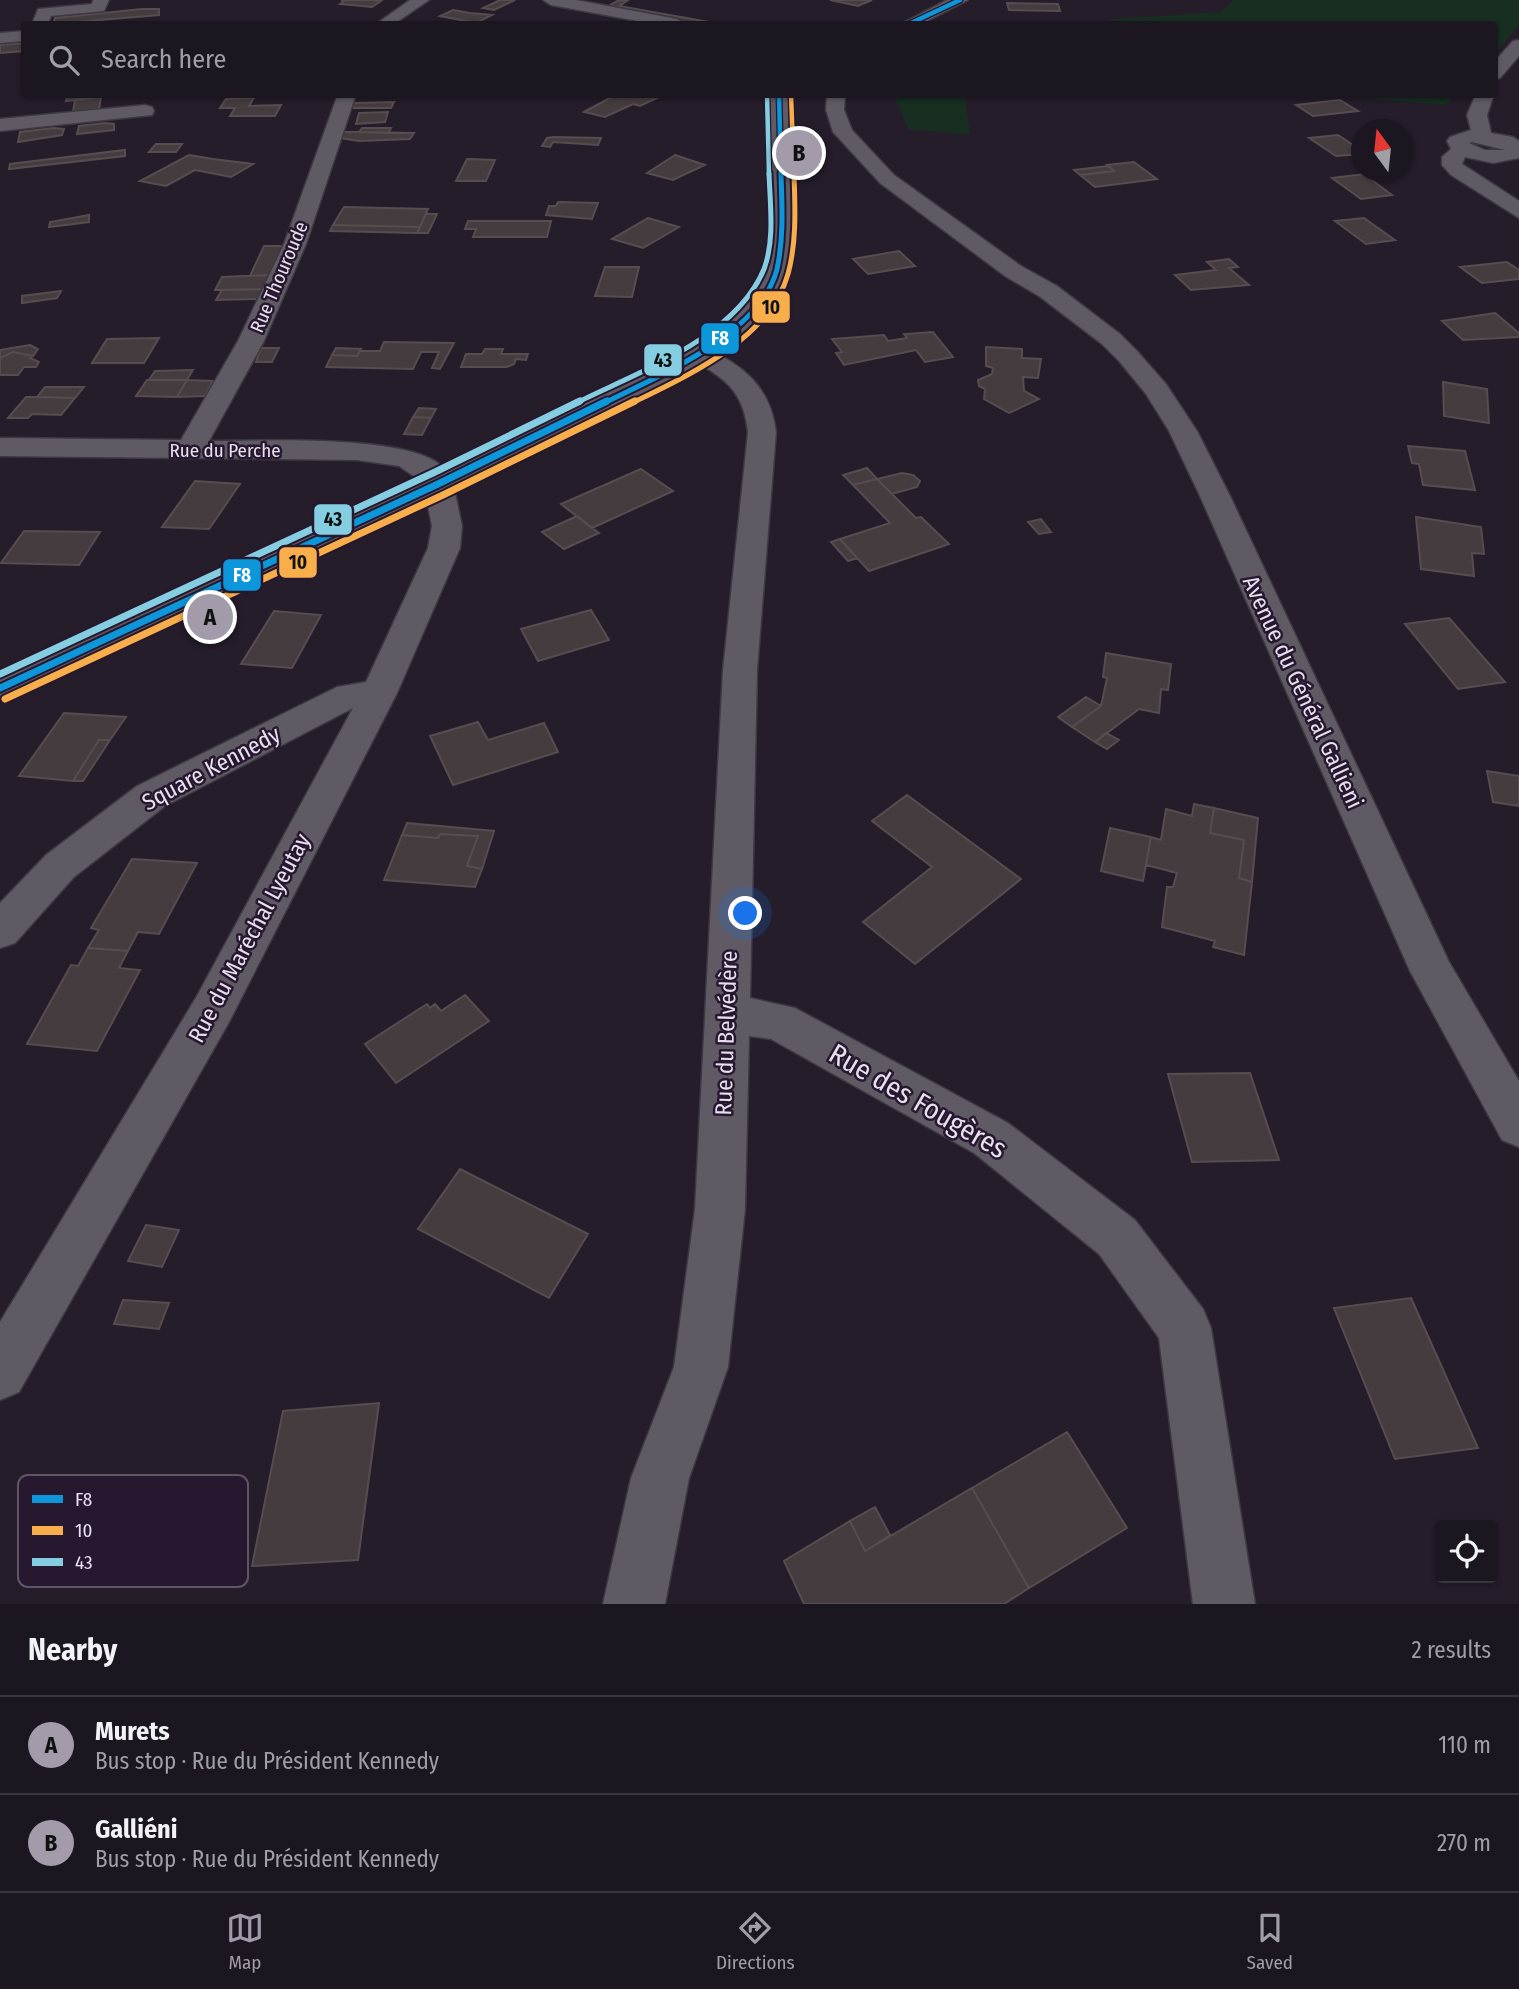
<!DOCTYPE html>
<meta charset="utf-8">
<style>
:root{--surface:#1c1620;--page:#29232d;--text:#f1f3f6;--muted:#a09fa5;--line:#3a353e;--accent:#a49baa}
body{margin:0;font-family:"Fira Sans Condensed",sans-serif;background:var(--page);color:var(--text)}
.controls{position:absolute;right:21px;bottom:21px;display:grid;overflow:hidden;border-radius:7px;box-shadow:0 2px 5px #0004}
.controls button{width:63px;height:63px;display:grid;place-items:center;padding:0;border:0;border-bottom:2px solid var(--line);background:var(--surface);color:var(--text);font:35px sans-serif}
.compass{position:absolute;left:1351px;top:119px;width:63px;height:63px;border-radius:50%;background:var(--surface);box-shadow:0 2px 5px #0004;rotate:345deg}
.you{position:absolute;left:746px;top:914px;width:24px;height:24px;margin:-18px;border:5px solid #fff;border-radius:50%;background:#1a73e8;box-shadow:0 0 0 10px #1a73e833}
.badge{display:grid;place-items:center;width:46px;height:46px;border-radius:50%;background:var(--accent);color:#111;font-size:23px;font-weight:700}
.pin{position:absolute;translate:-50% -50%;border:4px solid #fff;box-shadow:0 2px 7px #0006}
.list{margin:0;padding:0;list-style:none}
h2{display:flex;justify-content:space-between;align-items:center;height:91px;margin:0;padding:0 28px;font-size:30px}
h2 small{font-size:23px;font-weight:400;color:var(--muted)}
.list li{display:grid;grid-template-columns:46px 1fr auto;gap:21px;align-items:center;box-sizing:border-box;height:98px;padding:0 28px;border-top:2px solid var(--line)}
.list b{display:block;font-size:26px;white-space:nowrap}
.list p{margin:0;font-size:23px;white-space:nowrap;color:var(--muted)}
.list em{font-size:23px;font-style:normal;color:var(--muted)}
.icon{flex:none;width:38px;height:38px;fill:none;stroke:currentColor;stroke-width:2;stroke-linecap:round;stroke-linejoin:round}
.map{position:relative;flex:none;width:1519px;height:1604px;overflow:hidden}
.search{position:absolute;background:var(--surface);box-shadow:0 2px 5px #0004;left:21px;right:21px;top:21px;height:77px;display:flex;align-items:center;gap:18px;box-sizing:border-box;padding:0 24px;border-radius:7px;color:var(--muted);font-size:26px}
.sheet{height:287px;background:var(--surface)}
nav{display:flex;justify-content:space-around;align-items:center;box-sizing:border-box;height:98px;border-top:2px solid var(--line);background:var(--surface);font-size:19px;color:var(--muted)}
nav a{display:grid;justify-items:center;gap:4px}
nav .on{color:var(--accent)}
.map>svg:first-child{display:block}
.green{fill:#172e21}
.building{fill:#453c40;stroke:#574d50;stroke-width:2}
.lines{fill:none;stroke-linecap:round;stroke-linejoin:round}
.street-casing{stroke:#3d3842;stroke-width:3}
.secondary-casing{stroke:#3d3842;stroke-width:3}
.street{fill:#605a64;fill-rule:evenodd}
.secondary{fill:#605a64;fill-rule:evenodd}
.bus-1-far2-casing{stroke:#26182f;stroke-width:7}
.bus-1-far1-casing{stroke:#26182f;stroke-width:9}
.bus-1-casing{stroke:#26182f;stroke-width:11}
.bus-2-far2-casing{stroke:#26182f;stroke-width:7}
.bus-2-far1-casing{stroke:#26182f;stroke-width:9}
.bus-2-casing{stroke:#26182f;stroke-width:11}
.bus-3-far2-casing{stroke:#26182f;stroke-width:7}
.bus-3-far1-casing{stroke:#26182f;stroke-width:9}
.bus-3-casing{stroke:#26182f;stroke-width:11}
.bus-1-far2{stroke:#0d97db;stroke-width:4.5}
.bus-1-far1{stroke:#0d97db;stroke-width:5}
.bus-1{stroke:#0d97db;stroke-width:7}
.bus-2-far2{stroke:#f8ae4b;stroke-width:4.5}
.bus-2-far1{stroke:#f8ae4b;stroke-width:5}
.bus-2{stroke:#f8ae4b;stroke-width:7}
.bus-3-far2{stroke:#85cee2;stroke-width:4.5}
.bus-3-far1{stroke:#85cee2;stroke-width:5}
.bus-3{stroke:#85cee2;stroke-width:7}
.labels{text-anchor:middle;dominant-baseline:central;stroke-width:5;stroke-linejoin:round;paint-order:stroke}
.far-street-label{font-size:19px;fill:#e8dfef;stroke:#26182f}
.street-label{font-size:23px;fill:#e8dfef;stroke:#26182f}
.near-street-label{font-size:28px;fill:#e8dfef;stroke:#26182f}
.key{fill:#26182f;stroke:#605469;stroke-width:2}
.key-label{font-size:19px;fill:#e8dfef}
.line-badge{stroke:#26182f;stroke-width:2.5}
.badge-label{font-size:19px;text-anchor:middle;font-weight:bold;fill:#fff}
.pale-badge-label{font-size:19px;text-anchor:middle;font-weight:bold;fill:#111}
</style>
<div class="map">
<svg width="1519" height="1604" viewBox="0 0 1519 1604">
<rect width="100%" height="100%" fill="#251d2a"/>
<path class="green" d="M1233 0H1519V25L1495 54 1494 24H1110L1111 19 1221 12Z
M894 95H965L970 135 908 129Z
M1326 95H1455L1445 105Z"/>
<path class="building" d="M341 0H373L381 1 372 7 340 4 345 0Z
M500 0H515L494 10 483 8Z
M619 0 627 1 619 6 709 22 693 24 605 8Z
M830 0H872L858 6Z
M1007 3 1058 4 1060 11 1009 10Z
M142 9H159V15L53 24 55 18Z
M453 10 470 13 492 15 476 23 440 16Z
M24 43V51L0 53V45Z
M68 94H94L93 98 66 101Z
M617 94H642L657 98 640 106 633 104 605 117 584 112Z
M101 97 99 109 73 112 75 100Z
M254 98 249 106 281 105 275 116H230L235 108H220L226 99Z
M1340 100 1358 111 1313 116 1296 105Z
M394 102 391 108H352L354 103Z
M388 112 385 122 356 124 359 113Z
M105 123 114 124V130L77 134 79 126Z
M53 128 64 129 62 135 18 142 20 132Z
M362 128H391L388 133 359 132Z
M344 132H359L414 133 410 139 359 141 340 138Z
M1338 135 1362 151V154L1336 156 1309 138Z
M554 137 601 138 598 145 553 142 550 147 542 146 547 138Z
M156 144H182L176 152H149Z
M125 150V156L9 169 10 164Z
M189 155 213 159 253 164 231 177 195 170 166 186 140 181Z
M675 155 705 165 673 180 647 173Z
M467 159 495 160 486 181H456Z
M1134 162 1157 179 1095 187 1080 175 1114 171 1107 165Z
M1108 166 1114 171 1080 175 1074 170Z
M1365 174 1372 180 1392 195 1361 199 1332 178Z
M558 202 598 203 592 219 546 215 549 206H556Z
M344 207 428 209 420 227 333 225Z
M426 214H437L428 233H417Z
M89 215V222L49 227 50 222Z
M648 218 679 227 643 248 612 239Z
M1364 218 1395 240 1366 244 1335 221Z
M468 221H551L547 237H473L476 229H465Z
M333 225 420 227 417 233 330 231Z
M264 246H283L271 275 250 276Z
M899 251 915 266 868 274 853 259Z
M1229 259 1238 267 1229 268 1249 285 1191 290 1175 275 1216 270 1207 262Z
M1507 262 1519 270V279L1482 283 1460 267Z
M605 267H639L632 297 595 296Z
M271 275 265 289 215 290 222 277Z
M265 289 261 299 216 300 222 290Z
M61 291 57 298 22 303V296Z
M1495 313 1519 333V337L1463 340 1442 321Z
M933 332 953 357 925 362 916 350 844 365 836 353 842 352 832 339 884 335 888 341 907 338 904 334Z
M159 338 144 363H92L107 339Z
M384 342 454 343 440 369 432 368 439 352H421L413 369 326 367 332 355 357 356 360 351H380Z
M30 345 38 349 33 356 13 352 0 358V350Z
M986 347 1022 349V358L1041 359 1038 378 1023 377 1024 391 1039 399 1009 413 984 399 985 389 979 386 978 380 992 374 993 368 986 366Z
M261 348H279L272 362H256Z
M336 348 361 349 357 356 332 355Z
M485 349H503L501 354H528L526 360 516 359 514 364 507 367H461L466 354H482Z
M13 352 33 356 30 358 39 362 36 367H24L18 375H0V358Z
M193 370 187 380H149L155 371Z
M147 380H187L177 397 136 396Z
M187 380 213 381 205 396 177 397Z
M1443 382 1487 389 1489 423 1444 416Z
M45 387H84L75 398 37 397Z
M26 397H37L75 398 61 415 32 414 28 418H8Z
M419 408 436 409 431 418 413 417Z
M413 417 431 418 422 435 404 434Z
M1408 446 1465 451 1475 490 1423 485 1419 464 1412 463Z
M867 468 877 479 853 485 843 475Z
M641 469 673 491 592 528 561 504Z
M902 473 913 475 920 481 917 487 892 494 877 479Z
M877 479 916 518 921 517 949 544 869 571 840 539 890 523 853 485Z
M195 481 240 484 209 529 162 527Z
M577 516 599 533 564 549 542 532Z
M1416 517 1481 527 1484 554 1472 553 1474 576 1421 569Z
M1041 519 1051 532 1039 534 1028 522Z
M24 531 100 532 79 565 1 563Z
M840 539 857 558 848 561 831 542Z
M591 610 609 640 538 661 521 629Z
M274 611 321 615 292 668 241 664Z
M1449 618 1505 682 1458 689 1405 624Z
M1106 653 1171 664 1168 690 1161 689 1159 713 1139 709 1095 742 1072 727 1101 706 1107 678 1103 677Z
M1086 697 1101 706 1072 727 1058 717Z
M64 713 126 717 110 740H99L73 781 19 776Z
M478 722 488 740 544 723 558 752 453 785 430 736Z
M1106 733 1119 740 1107 749 1095 742Z
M99 740H110L83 781H73Z
M1487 771 1519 776V806L1493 802Z
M907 795 1021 879 915 964 863 922 932 867 872 821Z
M1194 804 1214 808 1210 833 1244 840 1239 878 1252 882 1244 955 1213 947 1215 941 1162 927 1167 887H1173L1177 873 1146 865 1151 837 1161 840 1166 809 1192 816Z
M1214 808 1258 818 1252 882 1239 878 1244 840 1210 833Z
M407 823 494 831 482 869 467 866 478 836 440 834 438 838 402 835Z
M1110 828 1151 837 1143 881 1101 871Z
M440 834 478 836 467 866 482 869 475 887 384 880 402 835 438 838Z
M132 859 197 863 159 934 138 932 128 951 88 948 99 930 91 928Z
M88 948 128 951 119 968 140 970 97 1051 27 1044 71 965 78 966Z
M465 995 489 1021 396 1083 365 1044 427 1004 430 1008 435 1004 441 1011Z
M1250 1073 1279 1160 1192 1162 1168 1074Z
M460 1169 588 1234 549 1298 418 1229Z
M146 1225 179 1230 162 1267 128 1261Z
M1411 1298 1478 1448 1395 1459 1334 1308Z
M123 1300 169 1303 159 1329 114 1324Z
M379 1403 358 1560 252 1566 283 1411Z
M1067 1432 1127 1528 1029 1588 972 1488Z
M972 1488 1029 1588 1004 1604H804L784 1561 850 1521 865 1551Z
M875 1507 890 1535 865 1551 850 1521Z"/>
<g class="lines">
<defs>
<path id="street" d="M93 0H109L104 11 51 16 48 24H32L38 9 92 4Z
M410 0H429L394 24H376Z
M543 0H576L677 19 685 24H654L551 5Z
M24 31V41L0 43V33Z
M1519 40V56L1500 78 1494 79V62L1513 41Z
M338 94H356L306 244 264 341 209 441C255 441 419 433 445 470L692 350 746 303 764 272 772 230 770 94H788C785 214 829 266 718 354 752 372 771 394 776 432L757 670 750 998 795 1008 1008 1123 1135 1220 1203 1309 1211 1328 1255 1604H1193L1159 1338 1099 1254 974 1153 771 1039 749 1036 745 1209 728 1367 689 1478 665 1604H603L631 1478 674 1367 695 1209 723 670 748 432C744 397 731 382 701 365L454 488 462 526 460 548 397 693 229 1022 19 1392 0 1400V1322L197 996 353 708 165 806 74 877 15 943 0 948V903L46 855 137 786 337 687 366 682 428 548 432 526 427 501 0 700V674L421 481 399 466 357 460 0 456V438L181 440 238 341 284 244Z
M1476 94H1494L1487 115 1491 133 1513 137 1519 141V158L1493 163 1465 157 1462 164 1519 201V218L1451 175 1442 165V157L1451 149 1447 141 1450 137 1471 130 1467 115ZM1472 142 1505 150H1485L1469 143Z
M145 105 152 107 154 111 152 115 0 131V119Z"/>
<path id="secondary" d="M947 0H968L921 24H901Z
M827 94H845L844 110 852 130 894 175 1021 266 1057 286 1120 334 1137 351 1166 384 1197 431 1230 496 1449 962 1519 1081V1147L1502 1140 1410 971 1200 496 1169 431 1146 394 1119 361 1102 344 1039 296 1005 276 880 183 833 132 826 110Z"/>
</defs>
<use href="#street" class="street-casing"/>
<use href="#secondary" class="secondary-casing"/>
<use href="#street" class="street"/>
<use href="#secondary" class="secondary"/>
<defs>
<path id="bus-1-far2" d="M909 24 960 0
M779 94 781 175"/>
<path id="bus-1-far1" d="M604 403C658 376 761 334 777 269 784 237 782 206 781 173"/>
<path id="bus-1" d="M0 688 438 484 607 401"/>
<path id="bus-2-far2" d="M791 94 794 175"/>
<path id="bus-2-far1" d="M632 403C687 376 770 339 788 274 797 241 795 207 794 173"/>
<path id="bus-2" d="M5 699 443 495 635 401"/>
<path id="bus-3-far2" d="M767 94 769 175"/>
<path id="bus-3-far1" d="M576 403C638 372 736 338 764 269 775 240 770 204 769 173"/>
<path id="bus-3" d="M0 674 433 473 580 401"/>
</defs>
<use href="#bus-1-far2" class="bus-1-far2-casing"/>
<use href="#bus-1-far1" class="bus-1-far1-casing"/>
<use href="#bus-1" class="bus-1-casing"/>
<use href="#bus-2-far2" class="bus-2-far2-casing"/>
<use href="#bus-2-far1" class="bus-2-far1-casing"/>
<use href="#bus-2" class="bus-2-casing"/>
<use href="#bus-3-far2" class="bus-3-far2-casing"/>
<use href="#bus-3-far1" class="bus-3-far1-casing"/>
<use href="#bus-3" class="bus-3-casing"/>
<use href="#bus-1-far2" class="bus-1-far2"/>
<use href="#bus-1-far1" class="bus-1-far1"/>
<use href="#bus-1" class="bus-1"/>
<use href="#bus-2-far2" class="bus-2-far2"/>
<use href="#bus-2-far1" class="bus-2-far1"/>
<use href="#bus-2" class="bus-2"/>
<use href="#bus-3-far2" class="bus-3-far2"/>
<use href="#bus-3-far1" class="bus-3-far1"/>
<use href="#bus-3" class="bus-3"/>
</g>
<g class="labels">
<g class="far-street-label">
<text transform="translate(279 277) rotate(-67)">Rue Thouroude</text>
<text x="225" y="450">Rue du Perche</text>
</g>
<g class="street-label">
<text transform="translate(1303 692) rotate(65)">Avenue du Général Gallieni</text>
<text transform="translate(211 768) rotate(-28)">Square Kennedy</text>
<text transform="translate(249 938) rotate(-62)">Rue du Maréchal Lyeutay</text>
<text transform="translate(726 1033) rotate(-88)">Rue du Belvédère</text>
</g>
<g class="near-street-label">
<text transform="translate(918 1101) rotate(30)">Rue des Fougères</text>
</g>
</g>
<rect x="18" y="1475" width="230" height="112" rx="10" class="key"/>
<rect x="32" y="1495" width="31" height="8" fill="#0d97db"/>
<rect x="32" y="1526" width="31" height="9" fill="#f8ae4b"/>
<rect x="32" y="1558" width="31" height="8" fill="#85cee2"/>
<g class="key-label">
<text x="75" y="1506">F8</text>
<text x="75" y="1537">10</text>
<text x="75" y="1569">43</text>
</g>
<g class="line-badge">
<rect x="751" y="290" width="40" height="34" rx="7" fill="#f8ae4b"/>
<rect x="700" y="322" width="40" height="33" rx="7" fill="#0d97db"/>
<rect x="643" y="343" width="40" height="34" rx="7" fill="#85cee2"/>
<rect x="313" y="503" width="40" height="33" rx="7" fill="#85cee2"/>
<rect x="278" y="546" width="40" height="33" rx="7" fill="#f8ae4b"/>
<rect x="222" y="558" width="40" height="34" rx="7" fill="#0d97db"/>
</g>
<g class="badge-label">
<text x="720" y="345">F8</text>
<text x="242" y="582">F8</text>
</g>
<g class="pale-badge-label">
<text x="771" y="314">10</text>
<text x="663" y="367">43</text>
<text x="333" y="526">43</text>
<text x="298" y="569">10</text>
</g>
</svg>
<div class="controls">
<button><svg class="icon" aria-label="locate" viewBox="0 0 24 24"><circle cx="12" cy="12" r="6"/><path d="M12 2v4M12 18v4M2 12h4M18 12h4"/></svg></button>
</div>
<svg class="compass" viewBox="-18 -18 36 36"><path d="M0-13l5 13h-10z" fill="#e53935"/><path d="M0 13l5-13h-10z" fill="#a09fa5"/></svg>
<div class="you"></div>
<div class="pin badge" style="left:210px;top:617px">A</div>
<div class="pin badge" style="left:799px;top:153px">B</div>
<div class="search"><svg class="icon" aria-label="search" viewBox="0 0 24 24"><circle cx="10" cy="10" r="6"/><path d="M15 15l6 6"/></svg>Search here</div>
</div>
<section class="sheet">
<h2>Nearby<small>2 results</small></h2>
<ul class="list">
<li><span class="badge">A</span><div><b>Murets</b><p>Bus stop · Rue du Président Kennedy</p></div><em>110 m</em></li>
<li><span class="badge">B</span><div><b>Galliéni</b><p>Bus stop · Rue du Président Kennedy</p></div><em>270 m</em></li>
</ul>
</section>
<nav>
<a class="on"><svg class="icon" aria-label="map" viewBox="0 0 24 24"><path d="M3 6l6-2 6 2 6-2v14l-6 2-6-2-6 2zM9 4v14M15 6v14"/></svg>Map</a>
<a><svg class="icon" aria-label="directions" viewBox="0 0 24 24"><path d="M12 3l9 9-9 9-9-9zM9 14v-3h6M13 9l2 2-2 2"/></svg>Directions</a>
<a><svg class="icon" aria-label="saved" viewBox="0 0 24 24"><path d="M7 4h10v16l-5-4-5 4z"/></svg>Saved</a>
</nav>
